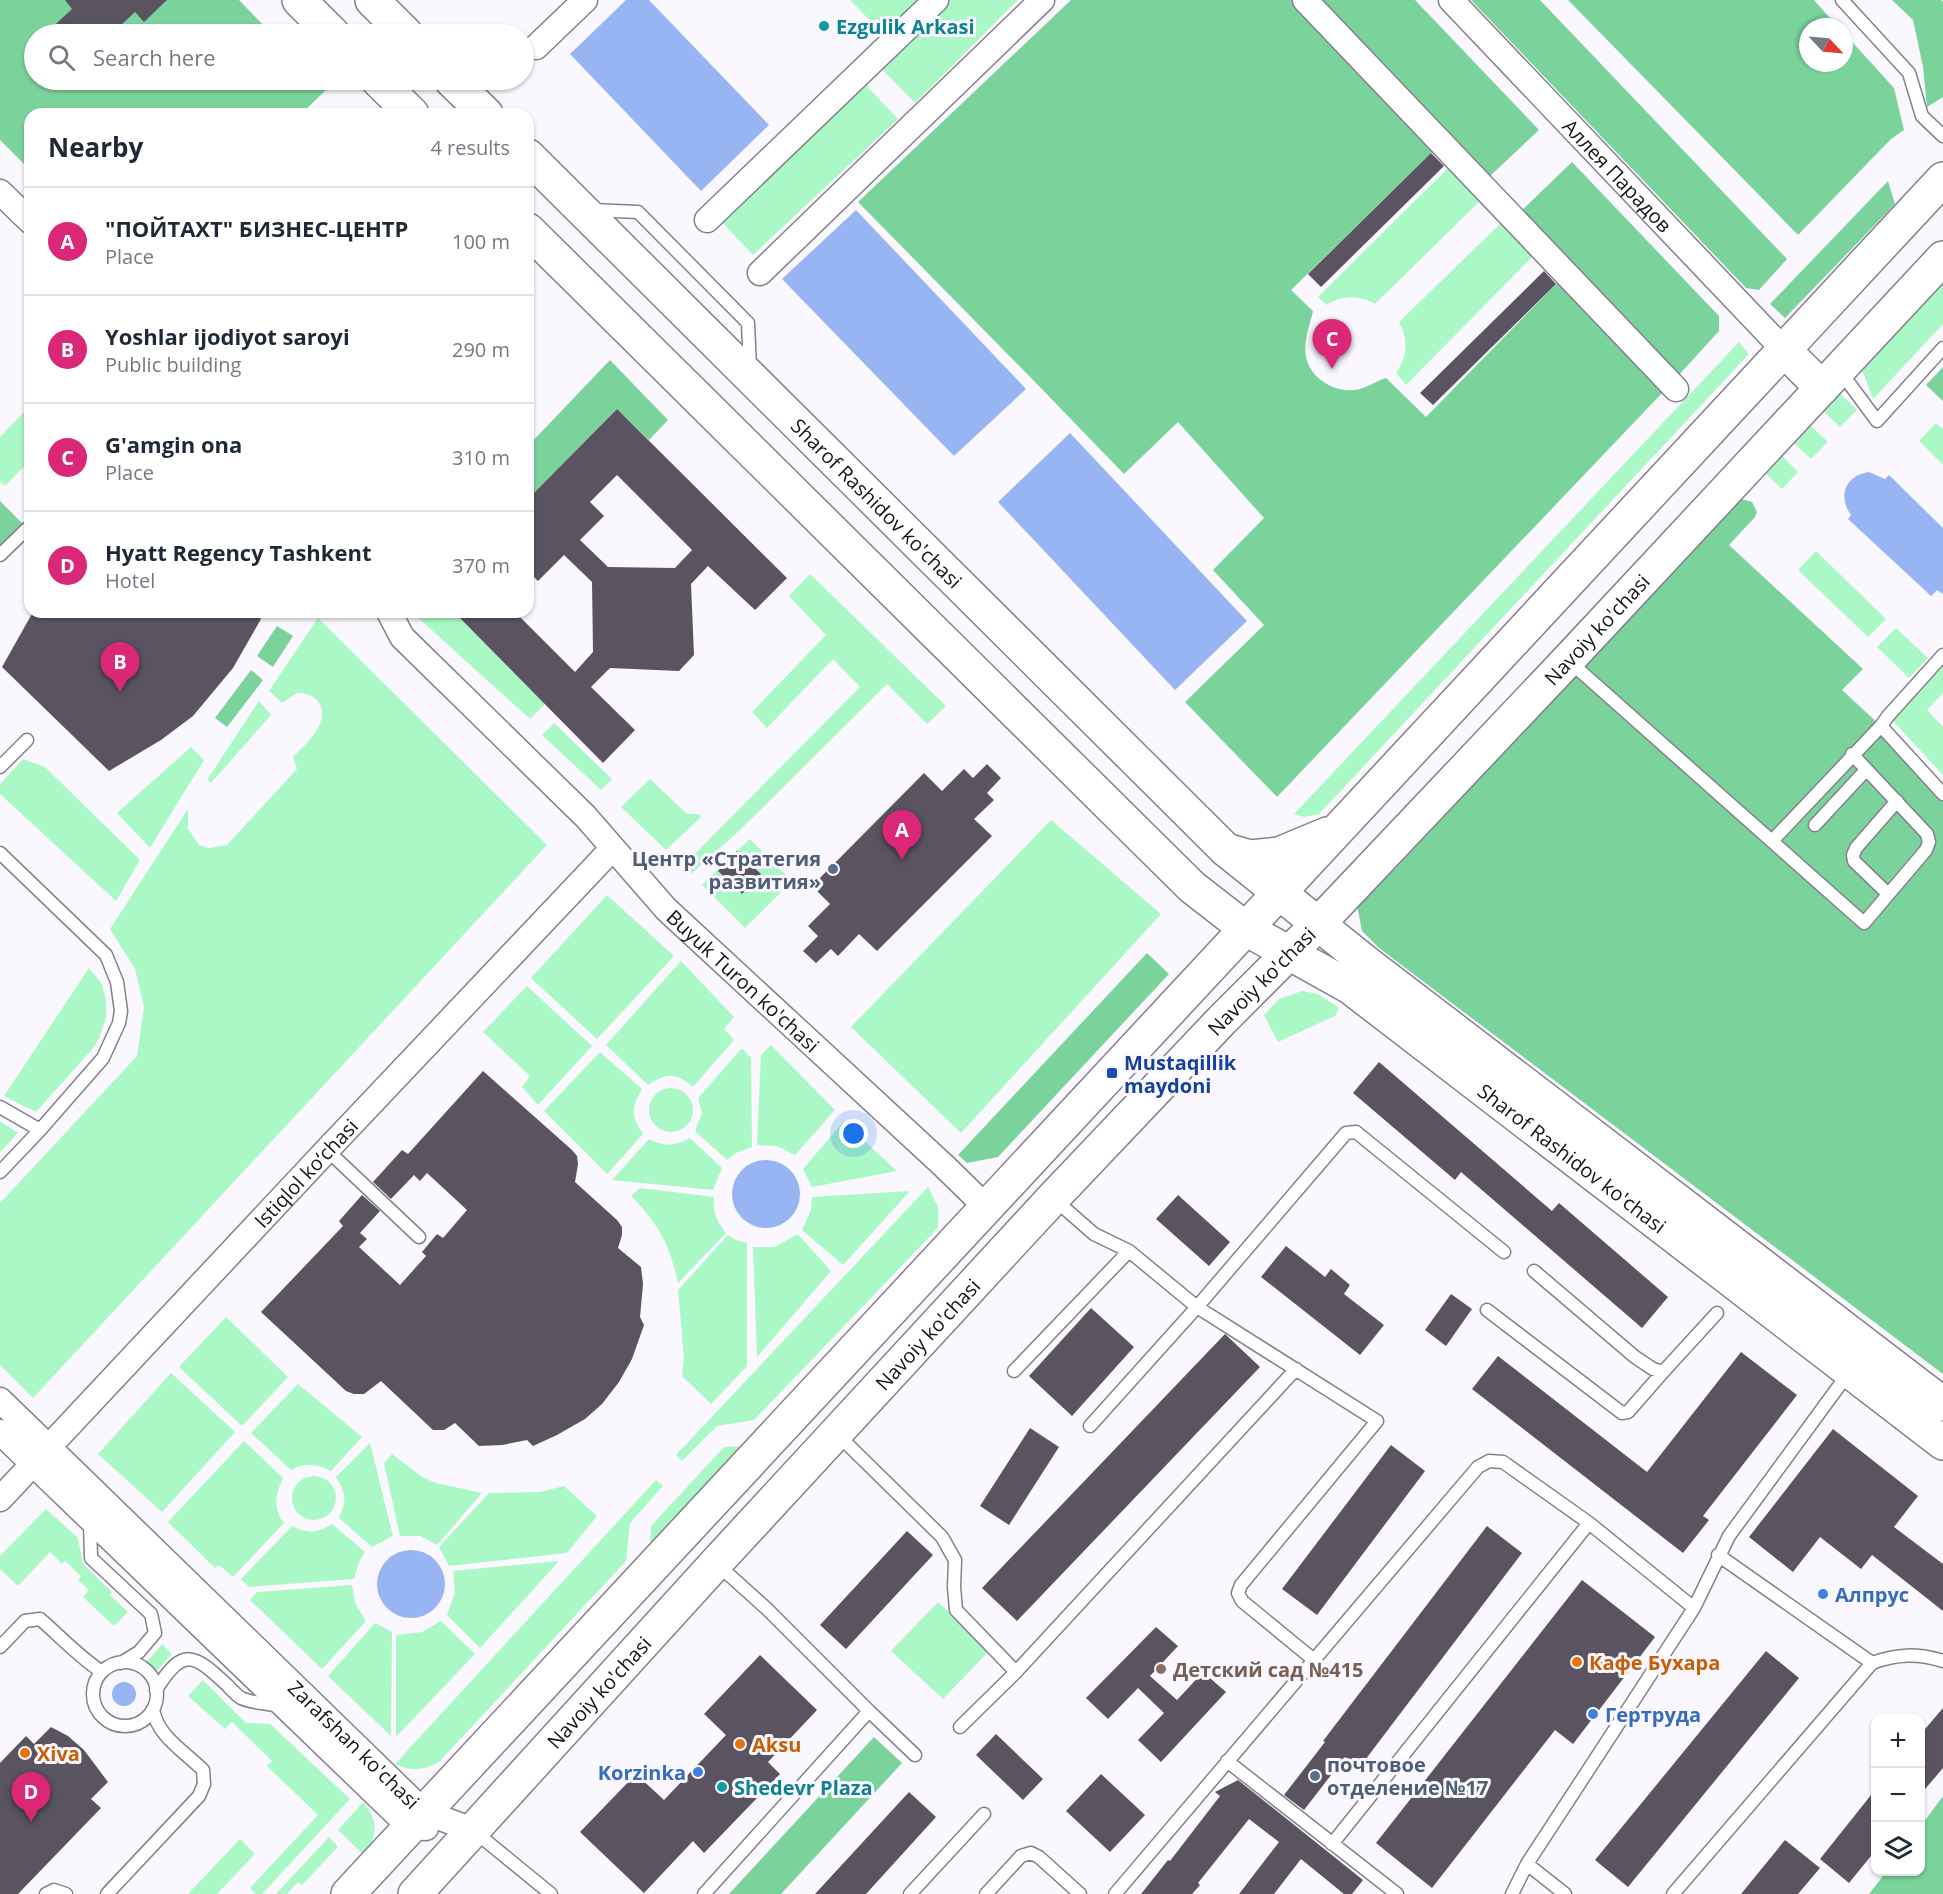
<!DOCTYPE html>
<meta charset="utf-8">
<style>
:root{--surface:#fff;--page:#f2f2f3;--text:#1f2937;--muted:#747a83;--line:#e0e1e3;--accent:#db2777}
body{margin:0;font-family:"Open Sans",sans-serif;background:var(--page);color:var(--text)}
.controls{position:absolute;right:18px;bottom:18px;display:grid;overflow:hidden;border-radius:12px;box-shadow:0 2px 4px #0004}
.controls button{width:54px;height:54px;display:grid;place-items:center;padding:0;border:0;border-bottom:2px solid var(--line);background:var(--surface);color:var(--text);font:30px sans-serif}
.compass{position:absolute;left:1799px;top:18px;width:54px;height:54px;border-radius:50%;background:var(--surface);box-shadow:0 2px 4px #0004;rotate:116deg}
.you{position:absolute;left:854px;top:1134px;width:21px;height:21px;margin:-15px;border:4px solid #fff;border-radius:50%;background:#1a73e8;box-shadow:0 0 0 9px #1a73e833}
.badge{display:grid;place-items:center;width:39px;height:39px;border-radius:50%;background:var(--accent);color:#fff;font-size:20px;font-weight:700}
.pin{position:absolute;translate:-50% -50px;filter:drop-shadow(0 2px 3px #0008)}
.pin::after{content:'';position:absolute;top:32px;width:21px;height:18px;background:inherit;clip-path:polygon(0 0,100% 0,50% 100%)}
.list{margin:0;padding:0;list-style:none}
h2{display:flex;justify-content:space-between;align-items:center;height:78px;margin:0;padding:0 24px;font-size:26px}
h2 small{font-size:20px;font-weight:400;color:var(--muted)}
.list li{display:grid;grid-template-columns:39px 1fr auto;gap:18px;align-items:center;box-sizing:border-box;height:108px;padding:0 24px;border-top:2px solid var(--line)}
.list b{display:block;font-size:22px;white-space:nowrap}
.list p{margin:0;font-size:20px;white-space:nowrap;color:var(--muted)}
.list em{font-size:20px;font-style:normal;color:var(--muted)}
.icon{flex:none;width:33px;height:33px;fill:none;stroke:currentColor;stroke-width:2;stroke-linecap:round;stroke-linejoin:round}
.map{position:relative;flex:none;width:1943px;height:1894px;overflow:hidden}
.search{position:absolute;background:var(--surface);box-shadow:0 2px 4px #0004;left:24px;top:24px;width:510px;height:66px;display:flex;align-items:center;gap:15px;box-sizing:border-box;padding:0 21px;border-radius:33px;color:var(--muted);font-size:22px}
.panel{position:absolute;background:var(--surface);box-shadow:0 2px 4px #0004;left:24px;top:108px;width:510px;height:510px;border-radius:18px}
.map>svg:first-child{display:block}
.green{fill:#aaf8c5}
.forest{fill:#7bd39c}
.water{fill:#97b5f2}
.building{fill:#5a5461;fill-rule:evenodd}
.lines{fill:none;stroke-linecap:round;stroke-linejoin:round}
.lane-casing{stroke:#86808e;stroke-width:15}
.street-casing{stroke:#86808e;stroke-width:27}
.primary-casing{stroke:#86808e;stroke-width:36}
.lane{stroke:#fff;stroke-width:12}
.street{stroke:#fff;stroke-width:24}
.primary{stroke:#fff;stroke-width:33}
.culture-dot{fill:#0f9aa8;stroke:#faf7fe;stroke-width:2}
.service-dot{fill:#5c6f8a;stroke:#faf7fe;stroke-width:2}
.transit-dot{fill:#1a4fb4;stroke:#faf7fe;stroke-width:2}
.shop-dot{fill:#3f7fe0;stroke:#faf7fe;stroke-width:2}
.food-dot{fill:#e8710a;stroke:#faf7fe;stroke-width:2}
.education-dot{fill:#8d6e63;stroke:#faf7fe;stroke-width:2}
.labels{text-anchor:middle;dominant-baseline:central;stroke-width:6;stroke-linejoin:round;paint-order:stroke}
.culture-label{font-size:20px;font-weight:bold;fill:#0d838f;stroke:#faf7fe;text-anchor:start}
.street-label{font-size:20px;fill:#17141a;stroke:#faf7fe}
.service-label{font-size:20px;font-weight:bold;fill:#4e5e75;stroke:#faf7fe;text-anchor:end}
.transit-label{font-size:20px;font-weight:bold;fill:#164399;stroke:#faf7fe;text-anchor:start}
.shop-label{font-size:20px;font-weight:bold;fill:#366cbe;stroke:#faf7fe;text-anchor:start}
.food-label{font-size:20px;font-weight:bold;fill:#c56008;stroke:#faf7fe;text-anchor:start}
.education-label{font-size:20px;font-weight:bold;fill:#785e54;stroke:#faf7fe;text-anchor:start}
</style>
<div class="map">
<svg width="1943" height="1894" viewBox="0 0 1943 1894">
<rect width="100%" height="100%" fill="#faf7fe"/>
<path class="green" d="M850 0H922L886 37Z
M946 0H1018L915 103 879 66Z
M863 82 898 119 753 255 718 218Z
M1451 165 1482 199 1375 304C1360 295 1342 295 1327 305L1318 297Z
M1502 222 1534 255 1406 385 1396 373C1407 358 1409 339 1399 322Z
M1943 278V324L1873 399 1861 367Z
M1739 342 1749 354 1319 814 1304 817 1294 814Z
M1839 392 1857 410 1840 427 1822 410Z
M30 406V460L5 486 0 481V437Z
M1936 423 1943 429V465L1919 441Z
M1810 425 1828 442 1811 459 1793 442Z
M1780 454 1798 472 1782 489 1764 472Z
M1816 551 1886 619 1868 637 1798 570Z
M810 574 946 706 927 724 887 684 740 830 691 874 683 866 860 687 833 659 767 728 752 712 826 635 789 596Z
M417 612H454L545 704 530 719 414 614Z
M318 618 547 845 33 1398 0 1365V1203L137 1056 144 1007 135 969 110 929 188 809V829L199 845 209 848 227 845 297 769 293 757C306 744 332 722 318 701 313 695 304 693 297 693L282 703 269 691Z
M1896 628 1928 658 1909 678 1877 647Z
M1943 667V693L1927 710 1943 727V775L1893 721Z
M259 701 271 715 211 783 207 780Z
M554 723 612 779 601 790 542 735Z
M191 747 204 760 150 848 117 813Z
M23 759 45 767 140 860 116 901 0 794V784Z
M650 779 687 814H699L701 817 666 850 621 807Z
M1051 820 1161 914 961 1133 851 1027Z
M750 839 792 881 745 928 702 885Z
M607 895 674 956 597 1039 531 978Z
M681 961 734 1017 724 1029 734 1040 693 1087C676 1072 667 1073 648 1085L606 1045Z
M89 968 102 984 106 1001V1017L100 1036 95 1046 36 1112 4 1096Z
M527 986 592 1046 538 1105 522 1087 530 1076 483 1032Z
M1302 991 1318 994 1339 1008 1335 1016 1278 1042 1264 1015 1279 999Z
M771 1045 835 1110 795 1155 777 1146 757 1145 761 1055Z
M742 1048 751 1058 752 1147 736 1153 727 1160 695 1131 702 1113 698 1098Z
M600 1052 642 1089C631 1108 631 1116 643 1134L607 1174 544 1111Z
M649 1110a22 22 0 1 1 44 0a22 22 0 1 1-44 0Z
M0 1121 18 1133 0 1152Z
M843 1122 897 1171 812 1187 803 1169Z
M690 1138 722 1168 713 1190 612 1180 649 1139C665 1147 675 1146 690 1138Z
M928 1187 938 1207V1228L754 1420 717 1426 682 1461 676 1455Z
M640 1188 714 1197C712 1211 717 1222 726 1233L678 1283C670 1245 658 1223 631 1196Z
M910 1191 843 1265 802 1230 811 1210 812 1197Z
M798 1234 831 1271 757 1357 753 1247H774Z
M728 1235 736 1240 747 1243V1366L711 1404 682 1376 684 1358 678 1290Z
M226 1317 288 1377 242 1426 179 1367Z
M171 1373 235 1432 162 1512 98 1454Z
M298 1384 362 1437 331 1471C316 1464 307 1462 291 1470L251 1433Z
M244 1441 283 1478C276 1494 272 1507 284 1523L233 1577 219 1565 215 1568 168 1522Z
M370 1443 393 1536 372 1547 339 1518C347 1500 346 1494 336 1477Z
M744 1446 650 1544 651 1526 724 1447Z
M392 1454 422 1477 436 1483 482 1493 437 1545 420 1536H400L384 1463Z
M292 1498a22 22 0 1 1 44 0a22 22 0 1 1-44 0Z
M656 1480 663 1486 630 1523 626 1561 439 1762C424 1771 410 1771 395 1764Z
M564 1486 597 1516 567 1553 449 1566 439 1547 489 1493 540 1492Z
M46 1509 78 1538 83 1564 112 1592 110 1595 128 1612 114 1626 83 1597 89 1590 78 1580 81 1576 65 1561 62 1564 50 1552 18 1586 0 1569V1556Z
M332 1524 365 1552 359 1562 354 1579 249 1587 241 1579 292 1526C307 1534 318 1533 332 1524Z
M559 1561 480 1648 447 1615 455 1592 453 1571Z
M352 1585 355 1603 366 1621 322 1669 250 1600 257 1592Z
M938 1602 989 1651 943 1699 891 1651Z
M441 1621 475 1654 396 1737V1635L422 1632Z
M375 1623 392 1632 391 1736 328 1676Z
M162 1644 172 1654 155 1673 145 1664Z
M203 1680 246 1723 270 1724 350 1799 262 1894H256L250 1888 318 1815 267 1766 272 1761 232 1722 225 1729 188 1696Z
M363 1802C379 1821 378 1835 364 1855L338 1830Z
M329 1837 338 1847 302 1885 298 1882 287 1894H276Z
M240 1839 255 1854 217 1894H188Z"/>
<path class="forest" d="M0 0H239L272 34H34V80H316L326 90 301 114H30V170L0 140Z
M1071 0H1296L1433 151 1291 290 1313 311C1310 325 1303 342 1306 357 1311 380 1338 395 1360 389 1369 386 1377 381 1386 378L1426 417 1560 280 1665 390 1277 797 1185 702 1264 625 1213 570 1264 518 1178 422 1124 474 1035 382 858 202Z
M1319 0H1415L1539 130 1489 177Z
M1471 0H1540L1787 259 1759 290 1746 288Z
M1568 0H1814L1838 27H1808V63H1844V33L1894 88 1904 130 1891 139 1798 235Z
M1892 0H1941L1943 2V97L1927 107 1923 67 1913 20Z
M1572 162 1719 316V331L1678 376 1519 213Z
M1888 181 1895 204 1785 318 1770 304Z
M610 360 668 420 649 440 617 409 528 499V446Z
M1943 367V401L1926 385Z
M1741 499 1752 502 1757 512 1755 517 1729 545 1863 669 1842 690 1881 726 1943 796V1374L1379 948 1362 931 1357 905 1396 868Z
M0 501 23 524 0 546Z
M277 626 293 636 273 667 257 656Z
M251 670 263 680 227 727 215 718Z
M1147 953 1169 974 998 1157 967 1163 958 1155Z
M874 1737 902 1763 781 1894H729Z
M1943 1796V1894H1869L1886 1872H1920L1921 1826Z"/>
<path class="water" d="M626 0H649L769 125 701 191 570 54Z
M856 210 1026 389 954 456 782 279Z
M1070 433 1247 621 1175 690 998 502Z
M1869 472 1885 479 1889 475 1943 528V594L1937 590 1931 596 1848 519 1851 515C1837 496 1846 475 1869 472Z
M732 1194a34 34 0 1 1 68 0a34 34 0 1 1-68 0Z
M377 1584a34 34 0 1 1 68 0a34 34 0 1 1-68 0Z
M112 1694a12 12 0 1 1 24 0a12 12 0 1 1-24 0Z"/>
<path class="building" d="M65 0H167L144 22 135 12 118 28 119 34H45L72 9Z
M1431 153 1444 166 1321 287 1308 274Z
M1544 271 1556 284 1433 405 1420 393Z
M617 409 787 578 755 610 708 566 691 584 694 655 679 671 610 668 591 687 635 730 603 763 454 612H515L575 672 593 652 592 582 564 555 538 581 528 571V499ZM617 475 692 550 675 568 608 567 580 540 604 516 590 502Z
M33 612H254L261 619 233 668 193 716 161 740 109 771 2 667Z
M987 764 1001 778 987 793 994 800 974 819 992 836 877 951 859 934 838 956 831 949 816 963 803 951 818 936 808 926 830 904 812 886 924 773 942 791 964 769 973 778Z
M737 851 761 874 742 894 718 871Z
M1379 1062 1552 1211 1559 1203 1668 1297 1642 1328 1461 1172 1455 1180 1353 1093Z
M483 1071 572 1150 577 1156 578 1164 575 1182 617 1220 622 1227V1235L618 1248 641 1267 643 1284 640 1317 644 1325 632 1359 619 1382 602 1404 585 1419 557 1435 533 1446 527 1440 502 1445 479 1446 455 1423 444 1430H433L381 1381 364 1394H354L346 1391 261 1312 343 1226 339 1221 362 1195 380 1211 360 1233 367 1239 359 1247 400 1285 426 1256 422 1252 437 1234 443 1238 467 1210 427 1173 420 1181 414 1175 391 1199 373 1182 402 1150 408 1154Z
M1178 1195 1230 1242 1209 1266 1156 1219Z
M1286 1246 1325 1277 1331 1269 1350 1285 1344 1294 1384 1325 1360 1355 1261 1277Z
M1451 1294 1472 1309 1446 1346 1425 1330Z
M1091 1308 1134 1347 1072 1416 1029 1376Z
M1225 1334 1260 1367 1017 1621 982 1588Z
M1741 1352 1797 1395 1703 1516 1709 1520 1683 1553 1472 1389 1498 1356 1647 1472Z
M1030 1428 1059 1447 1009 1525 980 1506Z
M1833 1429 1918 1496 1894 1527 1943 1564V1611L1872 1555 1861 1569 1820 1537 1793 1572 1749 1537Z
M1391 1445 1425 1471 1317 1615 1282 1589Z
M1487 1526 1522 1553 1359 1768 1345 1757 1304 1810 1284 1795 1325 1742 1323 1741Z
M907 1531 933 1555 846 1649 820 1625Z
M1582 1580 1655 1637 1573 1744 1555 1730 1432 1888 1376 1843Z
M1156 1627 1178 1646 1150 1676 1177 1700 1203 1672 1226 1692 1161 1762 1138 1740 1164 1713 1138 1688 1108 1719 1086 1698Z
M1766 1651 1799 1678 1628 1887 1595 1860Z
M760 1655 817 1710 768 1762 780 1774 704 1853 693 1841 644 1893 580 1832 636 1774 664 1800 726 1735 704 1714Z
M1943 1708V1768L1920 1795V1735Z
M51 1727 68 1736 84 1750 108 1782 91 1799 101 1808 18 1894H0V1763L26 1736 34 1744Z
M996 1734 1043 1779 1023 1800 976 1755Z
M1101 1774 1145 1815 1110 1852 1066 1811Z
M1238 1780 1363 1880 1352 1894H1344L1301 1859 1274 1894H1239L1279 1842 1249 1819 1198 1883 1200 1885 1192 1894H1141L1168 1860 1170 1861 1220 1796 1215 1792Z
M1875 1790V1851L1849 1883 1820 1859Z
M909 1792 936 1817 866 1894H815Z
M1785 1840 1820 1868 1798 1894H1741Z"/>
<g class="lines">
<defs>
<path id="lane" d="M1842 0 1909 73 1922 116 1943 136
M591 210 638 212 748 323 750 367
M1840 371 1877 421 1943 348
M0 555 30 526
M1569 661 1864 923 1926 850 1929 842 1927 834 1852 754
M1881 726 1943 794
M0 767 27 740
M1815 825 1866 770
M1772 841 1881 726 1888 716 1943 655
M0 853 106 955 117 982 121 1011 119 1023 103 1058 40 1130 0 1172
M1888 894 1854 861 1853 855 1856 848 1897 801
M0 1107 40 1130
M327 1150 419 1237
M1054 1199 1094 1234 1129 1251 1197 1307 1377 1421 1241 1585 1238 1593 1242 1601 1314 1660
M1534 1271 1635 1357 1653 1369 1663 1372 1717 1313
M1487 1310 1622 1413 1628 1412 1663 1372
M1014 1371 1129 1251
M1090 1426 1197 1307 1346 1133 1356 1132 1504 1252
M837 1434 942 1537 955 1560 954 1587 956 1610 1016 1672 1296 1369
M90 1521 91 1558 151 1614 155 1633 139 1652 121 1663
M1718 1555 1872 1663C1897 1654 1917 1653 1943 1661
M0 1647 25 1621 40 1619C61 1637 79 1657 102 1672
M93 1694a32 32 0 1 1 64 0a32 32 0 1 1-64 0Z
M156 1690C183 1646 194 1654 227 1685 231 1689 236 1695 241 1698 251 1703 267 1703 278 1706
M869 1711 915 1755
M960 1727 1016 1672
M1227 1761 1397 1894
M474 1831 551 1894
M1332 1844 1589 1523
M1527 1864 1565 1894
M46 1894 54 1890 66 1894
M107 1894 199 1796 204 1784 203 1770C184 1751 157 1736 153 1709
M704 1894 869 1711 767 1609 717 1564
M910 1894 984 1814
M986 1894 1021 1856 1031 1853 1039 1857 1080 1894
M1115 1894 1478 1467 1489 1461 1503 1462 1589 1523 1694 1608
M1512 1894 1527 1864 1694 1608 1729 1536 1850 1371
M1673 1894 1872 1663"/>
<g id="street">
<path d="M1305 0 1676 389"/>
<path id="s1" d="M1451 0 1784 350"/>
<path d="M536 47 585 0"/>
<path d="M0 192 30 221"/>
<path d="M707 220 936 0"/>
<path d="M760 273 1042 0"/>
<path id="s2" d="M389 612 402 637 586 817 666 909 943 1165 986 1207"/>
<path id="s3" d="M0 1400 424 1812 473 1830"/>
<path d="M0 1432 410 1827 426 1828"/>
<path id="s4" d="M0 1499 327 1150 612 849"/>
</g>
<g id="primary">
<path d="M299 0 333 34"/>
<path d="M372 0 406 34"/>
<path d="M378 80 412 114"/>
<path d="M451 80 486 114"/>
<path id="s5" d="M528 156 1226 850 1368 964 1943 1404"/>
<path id="s6" d="M528 230 1192 887 1246 929 1350 987 1943 1443"/>
<path d="M1784 350 1822 388"/>
<path d="M1226 850 1250 857 1279 854 1327 834"/>
<path d="M348 1894 1943 179"/>
<path id="s7" d="M415 1894 716 1563 1053 1198 1222 1020 1319 923 1568 660 1943 258"/>
</g>
</defs>
<use href="#lane" class="lane-casing"/>
<use href="#street" class="street-casing"/>
<use href="#primary" class="primary-casing"/>
<use href="#lane" class="lane"/>
<use href="#street" class="street"/>
<use href="#primary" class="primary"/>
</g>
<g class="culture-dot">
<circle cx="824" cy="26" r="6"/>
<circle cx="722" cy="1787" r="6"/>
</g>
<g class="service-dot">
<circle cx="833" cy="869" r="6"/>
<circle cx="1315" cy="1776" r="6"/>
</g>
<rect class="transit-dot" x="1106" y="1067" width="12" height="12" rx="3"/>
<g class="shop-dot">
<circle cx="1823" cy="1594" r="6"/>
<circle cx="1593" cy="1714" r="6"/>
<circle cx="698" cy="1772" r="6"/>
</g>
<g class="food-dot">
<circle cx="1577" cy="1662" r="6"/>
<circle cx="740" cy="1744" r="6"/>
<circle cx="25" cy="1753" r="6"/>
</g>
<circle class="education-dot" cx="1161" cy="1669" r="6"/>
<g class="labels">
<g class="culture-label">
<text x="836" y="26">Ezgulik Arkasi</text>
<text x="734" y="1787">Shedevr Plaza</text>
</g>
<g class="street-label">
<text stroke="none"><textPath href="#s1" startOffset="242">Аллея Парадов</textPath></text>
<text stroke="none"><textPath href="#s5" startOffset="492">Sharof Rashidov ko'chasi</textPath></text>
<text stroke="none"><textPath href="#s7" startOffset="1731">Navoiy ko'chasi</textPath></text>
<text stroke="none"><textPath href="#s2" startOffset="513">Buyuk Turon ko'chasi</textPath></text>
<text stroke="none"><textPath href="#s7" startOffset="1245">Navoiy ko'chasi</textPath></text>
<text stroke="none"><textPath href="#s6" startOffset="1402">Sharof Rashidov ko'chasi</textPath></text>
<text stroke="none"><textPath href="#s4" startOffset="447">Istiqlol ko‘chasi</textPath></text>
<text stroke="none"><textPath href="#s7" startOffset="759">Navoiy ko'chasi</textPath></text>
<text stroke="none"><textPath href="#s7" startOffset="273">Navoiy ko'chasi</textPath></text>
<text stroke="none"><textPath href="#s3" startOffset="494">Zarafshan ko'chasi</textPath></text>
</g>
<g class="service-label">
<text x="821" y="858">Центр «Стратегия<tspan x="821" dy="23">развития»</tspan></text>
<text x="1327" y="1764" text-anchor="start">почтовое<tspan x="1327" dy="23">отделение №17</tspan></text>
</g>
<g class="transit-label">
<text x="1124" y="1062">Mustaqillik<tspan x="1124" dy="23">maydoni</tspan></text>
</g>
<g class="shop-label">
<text x="1835" y="1594">Алпрус</text>
<text x="1605" y="1714">Гертруда</text>
<text x="686" y="1772" text-anchor="end">Korzinka</text>
</g>
<g class="food-label">
<text x="1589" y="1662">Кафе Бухара</text>
<text x="752" y="1744">Aksu</text>
<text x="37" y="1753">Xiva</text>
</g>
<g class="education-label">
<text x="1173" y="1669">Детский сад №415</text>
</g>
</g>
</svg>
<div class="controls">
<button>+</button>
<button>−</button>
<button><svg class="icon" aria-label="layers" viewBox="0 0 24 24"><path d="M12 4l9 5-9 5-9-5zM3 14l9 5 9-5"/></svg></button>
</div>
<svg class="compass" viewBox="-18 -18 36 36"><path d="M0-13l5 13h-10z" fill="#e53935"/><path d="M0 13l5-13h-10z" fill="#747a83"/></svg>
<div class="you"></div>
<div class="pin badge" style="left:902px;top:860px">A</div>
<div class="pin badge" style="left:120px;top:692px">B</div>
<div class="pin badge" style="left:1332px;top:369px">C</div>
<div class="pin badge" style="left:31px;top:1822px">D</div>
<div class="search"><svg class="icon" aria-label="search" viewBox="0 0 24 24"><circle cx="10" cy="10" r="6"/><path d="M15 15l6 6"/></svg>Search here</div>
<section class="panel">
<h2>Nearby<small>4 results</small></h2>
<ul class="list">
<li><span class="badge">A</span><div><b>&quot;ПОЙТАХТ&quot; БИЗНЕС-ЦЕНТР</b><p>Place</p></div><em>100 m</em></li>
<li><span class="badge">B</span><div><b>Yoshlar ijodiyot saroyi</b><p>Public building</p></div><em>290 m</em></li>
<li><span class="badge">C</span><div><b>G'amgin ona</b><p>Place</p></div><em>310 m</em></li>
<li><span class="badge">D</span><div><b>Hyatt Regency Tashkent</b><p>Hotel</p></div><em>370 m</em></li>
</ul>
</section>
</div>
